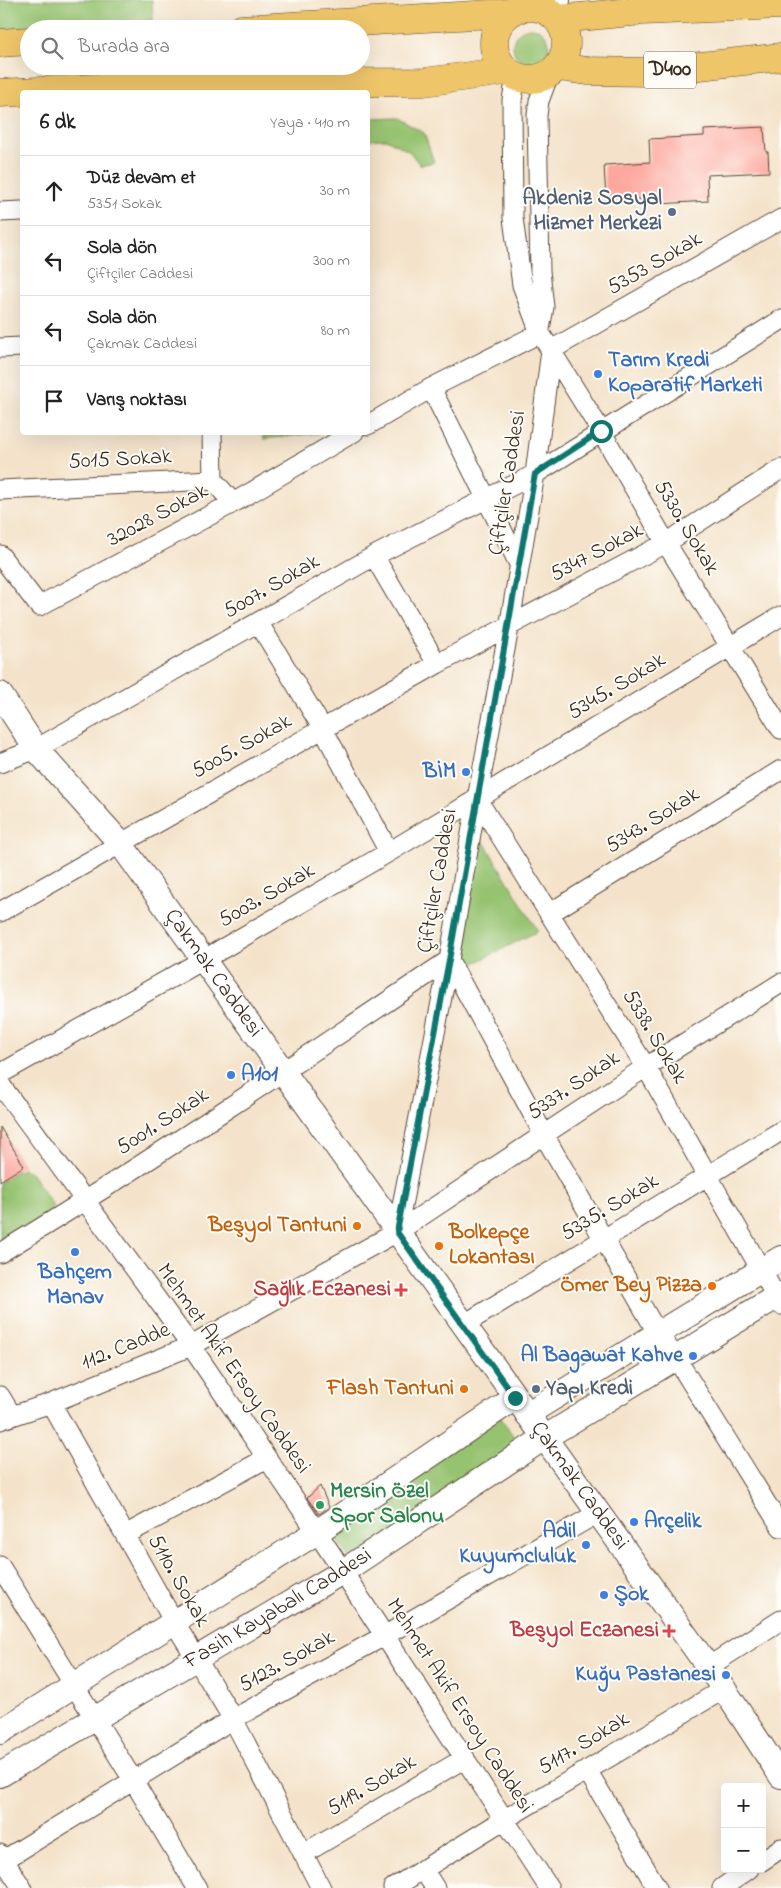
<!DOCTYPE html>
<html lang="tr">
<meta charset="utf-8">
<style>
:root{--surface:#fff;--page:#f6f6f6;--text:#222;--muted:#767676;--line:#e0e0e0}
body{margin:0;font-family:"Indie Flower",sans-serif;background:var(--page);color:var(--text)}
.controls{position:absolute;right:15px;bottom:15px;display:grid;overflow:hidden;border-radius:5px;box-shadow:0 5px 20px #0002}
.controls button{width:45px;height:45px;display:grid;place-items:center;padding:0;border:0;border-bottom:1px solid var(--line);background:var(--surface);color:var(--text);font:25px sans-serif}
.stop{position:absolute;width:15px;height:15px;margin:-11px;border:4px solid #0f766e;border-radius:50%;background:#fff}
.stop.end{background:#0f766e;border-color:#fff;box-shadow:0 1px 5px #0008}
.list{margin:0;padding:0;list-style:none}
h2{display:flex;justify-content:space-between;align-items:center;height:65px;margin:0;padding:0 20px;font-size:21px}
h2 small{font-size:16px;font-weight:400;color:var(--muted)}
.list li{display:grid;grid-template-columns:32px 1fr auto;gap:15px;align-items:center;box-sizing:border-box;height:70px;padding:0 20px;border-top:1px solid var(--line)}
.list b{display:block;font-size:19px;white-space:nowrap}
.list p{margin:0;font-size:16px;white-space:nowrap;color:var(--muted)}
.list em{font-size:16px;font-style:normal;color:var(--muted)}
.icon{flex:none;width:28px;height:28px;fill:none;stroke:currentColor;stroke-width:2;stroke-linecap:round;stroke-linejoin:round}
.map{position:relative;flex:none;width:781px;height:1888px;overflow:hidden}
.search{position:absolute;background:var(--surface);box-shadow:0 5px 20px #0002;left:20px;top:20px;width:350px;height:55px;display:flex;align-items:center;gap:12px;box-sizing:border-box;padding:0 18px;border-radius:28px;color:var(--muted);font-size:19px}
.panel{position:absolute;background:var(--surface);box-shadow:0 5px 20px #0002;left:20px;top:90px;width:350px;height:345px;border-radius:5px}
.map>svg:first-child{display:block}
.green{fill:#96c370;stroke:#687647}
.building{fill:#fda79e}
.lines{fill:none;stroke-linecap:round;stroke-linejoin:round}
.minor-casing{stroke:#574638;stroke-width:21}
.tertiary-casing{stroke:#574638;stroke-width:26}
.trunk-casing{stroke:#574638;stroke-width:29}
.minor{stroke:#fff;stroke-width:19}
.tertiary{stroke:#fff;stroke-width:24}
.trunk{stroke:#eec569;stroke-width:28}
.route{stroke:#0f766e;stroke-width:6}
.service-dot{fill:#5c6f8a;stroke:#fdfcf7;stroke-width:2}
.shop-dot{fill:#3f7fe0;stroke:#fdfcf7;stroke-width:2}
.food-dot{fill:#e8710a;stroke:#fdfcf7;stroke-width:2}
.health-dot{fill:#e0444e;stroke:#fdfcf7;stroke-width:2}
.leisure-dot{fill:#2e9e5b;stroke:#fdfcf7;stroke-width:2}
.labels{text-anchor:middle;dominant-baseline:central;stroke-width:4;stroke-linejoin:round;paint-order:stroke}
.shield{fill:#fdfcf7;stroke:#75695f;stroke-width:1}
.shield-label{font-size:21px;font-weight:bold;fill:#3b2a1e}
.service-label{font-size:22px;font-weight:bold;fill:#4e5e75;stroke:#fdfcf7;text-anchor:end}
.street-label{font-size:22px;fill:#3b2a1e;stroke:#fdfcf7}
.shop-label{font-size:22px;font-weight:bold;fill:#366cbe;stroke:#fdfcf7;text-anchor:start}
.food-label{font-size:22px;font-weight:bold;fill:#c56008;stroke:#fdfcf7;text-anchor:end}
.health-label{font-size:22px;font-weight:bold;fill:#be3a42;stroke:#fdfcf7;text-anchor:end}
.leisure-label{font-size:22px;font-weight:bold;fill:#27864d;stroke:#fdfcf7;text-anchor:start}
</style>
<div class="map">
<svg width="781" height="1888" viewBox="0 0 781 1888">
<rect width="100%" height="100%" fill="#fdfcf7"/>
<filter id="ink" filterUnits="userSpaceOnUse"><feTurbulence type="fractalNoise" baseFrequency=".02" numOctaves="2"/><feDisplacementMap in="SourceGraphic" scale="10" xChannelSelector="R" yChannelSelector="G"/><feConvolveMatrix kernelMatrix="1 2 1 2 8 2 1 2 1" color-interpolation-filters="sRGB"/></filter>
<filter id="wash" filterUnits="userSpaceOnUse"><feTurbulence type="fractalNoise" baseFrequency=".0096" numOctaves="4" result="noise"/><feDisplacementMap in="SourceGraphic" scale="20" xChannelSelector="R" yChannelSelector="G"/><feGaussianBlur stdDeviation="1.12" result="paint"/><feColorMatrix in="noise" values="0 0 0 0 0 0 0 0 0 0 0 0 0 0 0 0 0 1.4 0 .05"/><feComposite in="paint" operator="in"/></filter>
<g filter="url(#wash)">
<rect width="100%" height="100%" fill="#f4e3ca"/>
<path class="green" d="M0 0H152L153 21 0 30Z
M513 46a18 18 0 1 1 36 0a18 18 0 1 1-36 0Z
M397 118 424 133 434 162 420 165 410 152 386 139 368 140V119Z
M263 433V432L319 433 264 439Z
M479 834 538 931 461 970Z
M25 1169 32 1174 54 1208 52 1214 7 1240 0 1241V1182L17 1171Z
M499 1415 520 1446 350 1560 330 1530Z"/>
<g id="blocks">
<path class="building" d="M764 127 766 152H768L769 172 707 175 708 201 659 204V198L606 201 604 165 650 162 649 139 704 136V130Z
M0 1127 24 1166 0 1181Z
M320 1486 329 1507 319 1514 307 1498Z"/>
</g>
</g>
<g filter="url(#ink)">
<use href="#blocks" fill-opacity="0" stroke="#574638" stroke-width="1"/>
<g class="lines">
<defs>
<path id="minor" d="M516 76 512 100 513 218 522 285 540 333 601 431 666 543 781 729
M0 212 22 211
M540 329 544 307 540 271 537 115 539 101 549 74
M0 348 22 347
M551 350 781 219
M431 388 519 564
M368 425 431 388 540 333
M212 432 213 480
M0 490 213 480 233 503
M0 555 39 606 233 503 354 432
M374 556 437 664
M258 622 323 729 389 852
M0 763 36 749 374 556 535 474 781 320
M477 799 646 1067 781 1305
M0 912 437 664 666 543 781 469
M550 913 781 770
M449 960 544 1135 658 1334 676 1358 781 1527
M0 1074 203 960 389 852 781 616
M0 1084 191 1346 317 1532 549 1888
M397 1232 449 960 477 799 509 628 535 474 551 350
M0 1253C153 1160 301 1060 449 960
M463 1325 781 1131
M0 1396 12 1416
M51 1403 174 1622 233 1719 321 1888
M0 1420 51 1403 191 1346 397 1232 646 1067 781 983
M125 1535 267 1458
M0 1566 133 1780 197 1888
M708 1667 781 1620
M587 1770 657 1888
M0 1854 22 1888
M303 1854 465 1758
M4 1860 233 1719 384 1636 598 1513
M762 1861 781 1848
M423 1869 435 1888
M393 1888 505 1819 724 1689
M722 1888 749 1869"/>
<g id="tertiary">
<path d="M524 6 526 0"/>
<path d="M553 14 558 0"/>
<path id="s1" d="M0 694 36 749 120 843 724 1689 781 1776"/>
<path d="M527 1414 781 1258"/>
<path d="M0 1732 317 1532 515 1398"/>
<path id="s2" d="M0 1775 342 1572 544 1438 781 1294"/>
</g>
<path id="trunk" d="M494 43a36 36 0 1 1 72 0a36 36 0 1 1-72 0Z
M558 19 642 11 781 5
M241 29 508 13
M0 43 29 41
M558 67 587 71 646 72 781 57
M0 93 188 83 424 82 506 71"/>
</defs>
<use href="#minor" class="minor-casing"/>
<use href="#tertiary" class="tertiary-casing"/>
<use href="#trunk" class="trunk-casing"/>
<use href="#minor" class="minor"/>
<use href="#tertiary" class="tertiary"/>
<use href="#trunk" class="trunk"/>
</g>
</g>
<g class="lines" filter="url(#ink)">
<path class="route" d="M515 1398 397 1232 449 960 535 474 601 431"/>
</g>
<g class="service-dot">
<circle cx="672" cy="212" r="5"/>
<circle cx="536" cy="1389" r="5"/>
</g>
<g class="shop-dot">
<circle cx="598" cy="374" r="5"/>
<circle cx="466" cy="772" r="5"/>
<circle cx="231" cy="1075" r="5"/>
<circle cx="75" cy="1252" r="5"/>
<circle cx="693" cy="1356" r="5"/>
<circle cx="634" cy="1522" r="5"/>
<circle cx="586" cy="1545" r="5"/>
<circle cx="604" cy="1595" r="5"/>
<circle cx="726" cy="1675" r="5"/>
</g>
<g class="food-dot">
<circle cx="357" cy="1226" r="5"/>
<circle cx="439" cy="1246" r="5"/>
<circle cx="712" cy="1286" r="5"/>
<circle cx="464" cy="1389" r="5"/>
</g>
<g class="health-dot">
<path d="M398.5 1282.5h5v5h5v5h-5v5h-5v-5h-5v-5h5z"/>
<path d="M666.5 1623.5h5v5h5v5h-5v5h-5v-5h-5v-5h5z"/>
</g>
<circle class="leisure-dot" cx="320" cy="1505" r="5"/>
<g class="labels">
<rect class="shield" x="644" y="51.5" width="52" height="37" rx="4"/>
<g class="shield-label">
<text x="670" y="70">D400</text>
</g>
<g class="service-label">
<text x="662" y="199">Akdeniz Sosyal<tspan x="662" dy="25">Hizmet Merkezi</tspan></text>
<text x="546" y="1389" text-anchor="start">Yapı Kredi</text>
</g>
<g class="street-label">
<text transform="translate(655 264) rotate(-30)">5353 Sokak</text>
<text transform="translate(120 460) rotate(-3)">5015 Sokak</text>
<text transform="translate(508 483) rotate(-81)">Çiftçiler Caddesi</text>
<text transform="translate(158 516) rotate(-28)">32028 Sokak</text>
<text transform="translate(686 528) rotate(59)">5330. Sokak</text>
<text transform="translate(597 553) rotate(-28)">5347 Sokak</text>
<text transform="translate(272 587) rotate(-30)">5007. Sokak</text>
<text transform="translate(617 687) rotate(-31)">5345. Sokak</text>
<text transform="translate(242 747) rotate(-29)">5005. Sokak</text>
<text transform="translate(653 821) rotate(-32)">5343. Sokak</text>
<text transform="translate(438 881) rotate(-80)">Çiftçiler Caddesi</text>
<text transform="translate(267 896) rotate(-30)">5003. Sokak</text>
<text stroke="none"><textPath href="#s1" startOffset="352">Çakmak Caddesi</textPath></text>
<text transform="translate(654 1037) rotate(59)">5338. Sokak</text>
<text transform="translate(574 1086) rotate(-34)">5337. Sokak</text>
<text transform="translate(163 1122) rotate(-33)">5001. Sokak</text>
<text transform="translate(610 1208) rotate(-31)">5335. Sokak</text>
<text transform="translate(126 1347) rotate(-22)">112. Cadde</text>
<text transform="translate(233 1369) rotate(55)">Mehmet Akif Ersoy Caddesi</text>
<text stroke="none"><textPath href="#s1" startOffset="982">Çakmak Caddesi</textPath></text>
<text transform="translate(178 1581) rotate(60)">5110. Sokak</text>
<text stroke="none"><textPath href="#s2" startOffset="324">Fasih Kayabalı Caddesi</textPath></text>
<text transform="translate(287 1662) rotate(-29)">5123. Sokak</text>
<text transform="translate(459 1706) rotate(57)">Mehmet Akif Ersoy Caddesi</text>
<text transform="translate(584 1744) rotate(-31)">5117. Sokak</text>
<text transform="translate(372 1786) rotate(-31)">5119. Sokak</text>
</g>
<g class="shop-label">
<text x="608" y="361">Tarım Kredi<tspan x="608" dy="25">Koparatif Marketi</tspan></text>
<text x="456" y="772" text-anchor="end">BİM</text>
<text x="241" y="1075">A101</text>
<text x="75" y="1273" text-anchor="middle">Bahçem<tspan x="75" dy="25">Manav</tspan></text>
<text x="683" y="1356" text-anchor="end">Al Bagawat Kahve</text>
<text x="644" y="1522">Arçelik</text>
<text x="576" y="1532" text-anchor="end">Adil<tspan x="576" dy="25">Kuyumcluluk</tspan></text>
<text x="614" y="1595">Şok</text>
<text x="716" y="1675" text-anchor="end">Kuğu Pastanesi</text>
</g>
<g class="food-label">
<text x="347" y="1226">Beşyol Tantuni</text>
<text x="449" y="1233" text-anchor="start">Bolkepçe<tspan x="449" dy="25">Lokantası</tspan></text>
<text x="702" y="1286">Ömer Bey Pizza</text>
<text x="454" y="1389">Flash Tantuni</text>
</g>
<g class="health-label">
<text x="391" y="1290">Sağlık Eczanesi</text>
<text x="659" y="1631">Beşyol Eczanesi</text>
</g>
<g class="leisure-label">
<text x="330" y="1492">Mersin Özel<tspan x="330" dy="25">Spor Salonu</tspan></text>
</g>
</g>
</svg>
<div class="controls">
<button>+</button>
<button>−</button>
</div>
<div class="stop" style="left:601px;top:431px"></div>
<div class="stop end" style="left:515px;top:1398px"></div>
<div class="search"><svg class="icon" aria-label="search" viewBox="0 0 24 24"><circle cx="10" cy="10" r="6"/><path d="M15 15l6 6"/></svg>Burada ara</div>
<section class="panel">
<h2>6 dk<small>Yaya · 410 m</small></h2>
<ul class="list">
<li><svg class="icon" aria-label="ahead" viewBox="0 0 24 24"><path d="M12 20V5M6 11l6-6 6 6"/></svg><div><b>Düz devam et</b><p>5351 Sokak</p></div><em>30 m</em></li>
<li><svg class="icon" aria-label="left" viewBox="0 0 24 24"><path d="M17 20v-9H6M10 6l-5 5 5 5"/></svg><div><b>Sola dön</b><p>Çiftçiler Caddesi</p></div><em>300 m</em></li>
<li><svg class="icon" aria-label="left" viewBox="0 0 24 24"><path d="M17 20v-9H6M10 6l-5 5 5 5"/></svg><div><b>Sola dön</b><p>Çakmak Caddesi</p></div><em>80 m</em></li>
<li><svg class="icon" aria-label="arrive" viewBox="0 0 24 24"><path d="M6 21V4h12l-3 4 3 4H6"/></svg><div><b>Varış noktası</b></div></li>
</ul>
</section>
</div>
